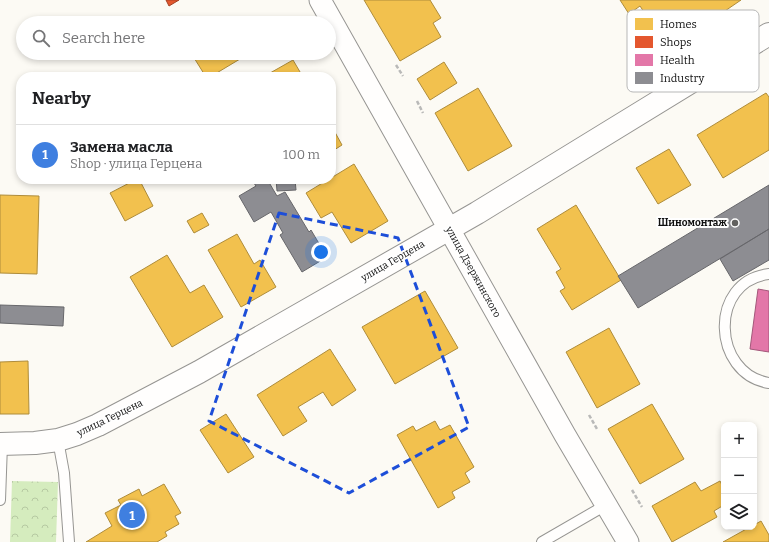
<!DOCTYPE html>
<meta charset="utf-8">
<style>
:root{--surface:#fff;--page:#f6f6f6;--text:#202124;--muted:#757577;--line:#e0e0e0;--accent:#0b8043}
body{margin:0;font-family:Bitter,serif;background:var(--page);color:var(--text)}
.controls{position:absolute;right:12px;bottom:12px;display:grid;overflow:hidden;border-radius:8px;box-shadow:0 2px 6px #0003}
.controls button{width:36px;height:36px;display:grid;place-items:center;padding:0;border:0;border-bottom:1px solid var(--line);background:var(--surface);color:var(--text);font:20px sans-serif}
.you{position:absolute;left:321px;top:252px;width:14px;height:14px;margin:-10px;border:3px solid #fff;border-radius:50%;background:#1a73e8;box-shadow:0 0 0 6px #1a73e833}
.badge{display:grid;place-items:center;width:26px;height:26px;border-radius:50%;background:var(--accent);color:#fff;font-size:13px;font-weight:700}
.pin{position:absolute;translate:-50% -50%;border:2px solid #fff;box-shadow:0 1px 4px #0006}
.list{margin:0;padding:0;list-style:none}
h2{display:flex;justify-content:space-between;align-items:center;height:52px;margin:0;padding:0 16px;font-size:17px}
h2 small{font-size:13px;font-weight:400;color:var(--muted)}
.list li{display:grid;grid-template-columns:26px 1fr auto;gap:12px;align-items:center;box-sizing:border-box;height:60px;padding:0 16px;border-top:1px solid var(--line)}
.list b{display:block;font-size:15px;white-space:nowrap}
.list p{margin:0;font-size:13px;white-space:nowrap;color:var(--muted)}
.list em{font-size:13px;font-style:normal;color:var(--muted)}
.icon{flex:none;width:22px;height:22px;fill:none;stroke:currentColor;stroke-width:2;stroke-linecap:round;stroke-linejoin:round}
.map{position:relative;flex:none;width:769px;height:542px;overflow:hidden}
.search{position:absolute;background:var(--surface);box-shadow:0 2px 6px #0003;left:16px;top:16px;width:320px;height:44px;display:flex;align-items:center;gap:10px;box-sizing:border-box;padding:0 14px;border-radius:22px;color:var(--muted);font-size:15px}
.panel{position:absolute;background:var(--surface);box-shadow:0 2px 6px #0003;left:16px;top:72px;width:320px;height:112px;border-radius:16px}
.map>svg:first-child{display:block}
.forest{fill:url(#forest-crowns)}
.homes{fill:#f2c14e;stroke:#ae8c3b}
.shops{fill:#e4572e;stroke:#a44125}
.health{fill:#e377a8;stroke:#a3587a}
.industry{fill:#8d8d92;stroke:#67676b}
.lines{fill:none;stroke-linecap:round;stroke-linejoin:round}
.service-casing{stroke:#969592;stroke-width:12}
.minor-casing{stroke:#969592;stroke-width:23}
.tertiary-casing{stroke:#969592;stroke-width:24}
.path{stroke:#b9b9b8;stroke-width:2.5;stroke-dasharray:4 2;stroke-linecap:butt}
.service{stroke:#fffefd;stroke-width:10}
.minor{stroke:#fffefd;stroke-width:21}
.tertiary{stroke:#fffefd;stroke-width:22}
.marked{fill:none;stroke:#1d4ed8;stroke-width:3;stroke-dasharray:8 5;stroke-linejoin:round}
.poi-dot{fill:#62615f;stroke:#fff;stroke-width:1.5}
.labels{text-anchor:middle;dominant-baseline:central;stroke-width:4;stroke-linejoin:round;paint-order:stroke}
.poi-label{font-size:10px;font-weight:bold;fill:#0f0f0f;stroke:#fff;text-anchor:end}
.street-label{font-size:10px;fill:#0f0f0f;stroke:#fff}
.key{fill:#fff;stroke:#b7b7b7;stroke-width:1}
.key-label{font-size:11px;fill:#0f0f0f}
</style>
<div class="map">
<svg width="769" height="542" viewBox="0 0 769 542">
<defs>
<pattern id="forest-crowns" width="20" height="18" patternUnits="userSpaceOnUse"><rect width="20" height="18" fill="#d5ecbe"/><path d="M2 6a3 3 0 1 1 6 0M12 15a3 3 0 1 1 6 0" fill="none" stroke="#b6c9a2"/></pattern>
</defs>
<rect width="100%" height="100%" fill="#fcfaf4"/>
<path class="forest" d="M12 481 58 482 56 542H10Z"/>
<path class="homes" d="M364 0H430L441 18 433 23 441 37 400 61Z
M620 0H741L687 37 672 15 654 27 640 6 629 14Z
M191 53H250L210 77H206Z
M293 60 303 77H263Z
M444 62 457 83 430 100 417 79Z
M478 88 512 146 468 171 435 113Z
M766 93 769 97V150L723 178 697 135Z
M331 125 342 145 331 152Z
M669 149 691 185 658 204 636 168Z
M354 164 388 221 351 243 332 212 321 218 306 193 329 179H331V178Z
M137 179H139L153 206 125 221 110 193Z
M0 195 39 196 37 274 0 273Z
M576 205 621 280 572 310 560 291 565 288 556 272 561 269 537 229Z
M202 213 209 225 194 233 187 221Z
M237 234 254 264 260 260 276 287 241 307 208 250Z
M167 255 190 293 204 285 223 317 172 347 130 277Z
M425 291 458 348 395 384 362 327Z
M609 328 640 384 597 408 566 352Z
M330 349 356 390 332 406 323 392 298 407 307 421 283 436 257 395Z
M28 361 29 414H0V362Z
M652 404 684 459 640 484 608 429Z
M226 414 254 457 228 473 200 430Z
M435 421 440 430 450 425 474 467 465 473 470 482 452 492 455 498 438 508 397 435 413 426 416 431Z
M720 481 724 489V505L714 511 717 517 672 542 652 506 695 482 701 491Z
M164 484 181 513 175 516 179 524 165 532 167 536 157 542H86L112 526 105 513 121 505 118 500 139 489 142 496Z
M761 521 769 535V542H723L750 527H754V525Z"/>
<path class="shops" d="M166 0H179L169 6Z"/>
<path class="health" d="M758 289 769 291V352L750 349Z"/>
<path class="industry" d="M251 179H267L277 196 285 192 309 232 311 230 327 257 302 272 280 235 283 233 271 212 254 222 239 196 256 186Z
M276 179H295L296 190 277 191Z
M769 185V229L638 308 618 276Z
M769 229V260L733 281 720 259Z
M0 305 64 307 63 326 0 323Z"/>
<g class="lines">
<defs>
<path id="service" d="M769 274C708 281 712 374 769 383
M58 440 64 473 69 542
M0 500 2 444
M542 542 606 505"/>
<path id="minor" d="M320 0 565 435 628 542"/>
<path id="tertiary" d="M0 444 35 443 58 440 77 434 98 425 199 372 477 213 769 34"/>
</defs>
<use href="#service" class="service-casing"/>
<use href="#minor" class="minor-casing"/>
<use href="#tertiary" class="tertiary-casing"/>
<path class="path" d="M396 65 403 76
M417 101 423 113
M589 415 597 429
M632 490 642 507"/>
<use href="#service" class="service"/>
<use href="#minor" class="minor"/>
<use href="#tertiary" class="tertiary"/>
</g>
<path class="marked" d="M279 213 398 238 469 427 349 493 209 421Z"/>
<circle class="poi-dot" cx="735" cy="223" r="4"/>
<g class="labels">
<g class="poi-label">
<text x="727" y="223">Шиномонтаж</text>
</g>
<g class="street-label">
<text transform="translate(393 261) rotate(-30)">улица Герцена</text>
<text transform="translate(473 272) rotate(61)">улица Дзержинского</text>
<text transform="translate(110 418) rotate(-26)">улица Герцена</text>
</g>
</g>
<rect x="627" y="10" width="132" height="82" rx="6" class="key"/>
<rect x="635" y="18" width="18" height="12" fill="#f2c14e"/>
<rect x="635" y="36" width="18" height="12" fill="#e4572e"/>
<rect x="635" y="54" width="18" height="12" fill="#e377a8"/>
<rect x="635" y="72" width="18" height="12" fill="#8d8d92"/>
<g class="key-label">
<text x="660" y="28">Homes</text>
<text x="660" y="46">Shops</text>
<text x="660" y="64">Health</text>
<text x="660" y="82">Industry</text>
</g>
</svg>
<div class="controls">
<button>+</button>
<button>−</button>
<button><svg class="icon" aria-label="layers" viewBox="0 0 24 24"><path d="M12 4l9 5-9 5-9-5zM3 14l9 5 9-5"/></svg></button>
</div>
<div class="you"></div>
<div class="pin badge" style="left:132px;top:515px;background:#3f7fe0">1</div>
<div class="search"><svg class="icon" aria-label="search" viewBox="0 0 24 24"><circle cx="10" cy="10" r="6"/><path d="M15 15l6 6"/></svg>Search here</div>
<section class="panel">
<h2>Nearby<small></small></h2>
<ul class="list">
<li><span class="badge" style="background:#3f7fe0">1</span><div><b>Замена масла</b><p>Shop · улица Герцена</p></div><em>100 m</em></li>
</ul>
</section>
</div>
